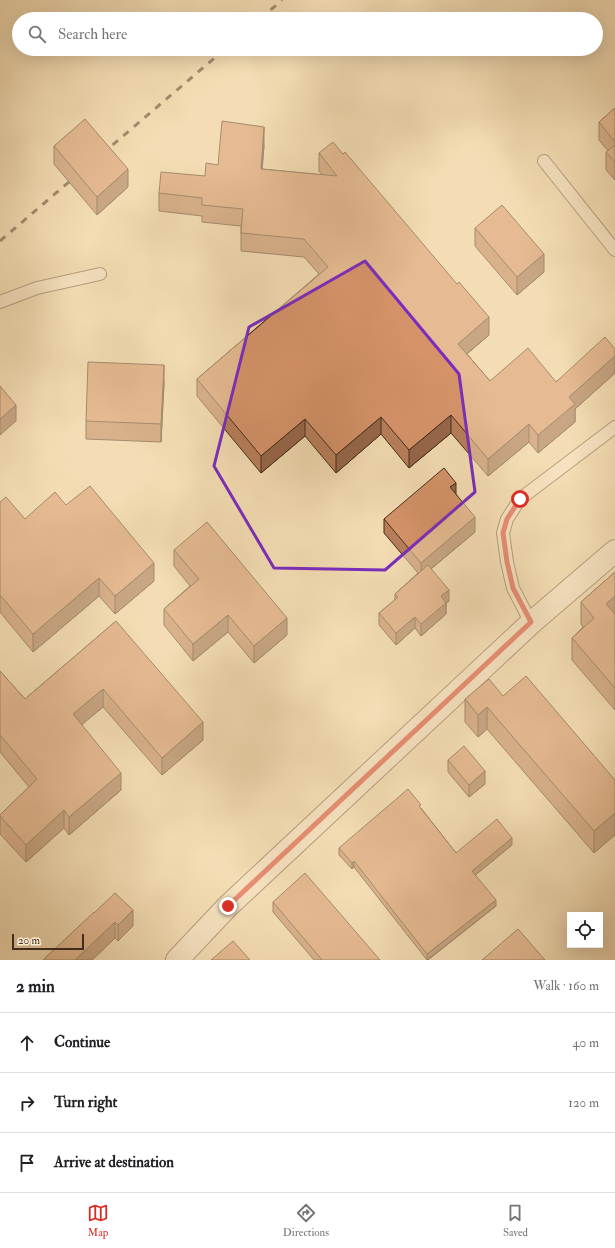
<!DOCTYPE html>
<meta charset="utf-8">
<style>
:root{--surface:#fff;--page:#f6f6f6;--text:#202124;--muted:#757577;--line:#e0e0e0;--accent:#d93025}
body{margin:0;font-family:"IM FELL Double Pica",serif;background:var(--page);color:var(--text)}
.controls{position:absolute;right:12px;bottom:12px;display:grid;overflow:hidden;border-radius:0px;box-shadow:0 4px 16px #0002}
.controls button{width:36px;height:36px;display:grid;place-items:center;padding:0;border:0;border-bottom:1px solid var(--line);background:var(--surface);color:var(--text);font:20px sans-serif}
.scale{position:absolute;left:12px;bottom:10px;width:72px;box-sizing:border-box;padding-left:4px;border:2px solid #432c1b;border-top:0;font-size:11px;line-height:14px;white-space:nowrap;color:#432c1b;-webkit-text-stroke:3px #f8e9ce;paint-order:stroke}
.stop{position:absolute;width:12px;height:12px;margin:-9px;border:3px solid #d93025;border-radius:50%;background:#fff}
.stop.end{background:#d93025;border-color:#fff;box-shadow:0 1px 4px #0008}
.list{margin:0;padding:0;list-style:none}
h2{display:flex;justify-content:space-between;align-items:center;height:52px;margin:0;padding:0 16px;font-size:17px}
h2 small{font-size:13px;font-weight:400;color:var(--muted)}
.list li{display:grid;grid-template-columns:26px 1fr auto;gap:12px;align-items:center;box-sizing:border-box;height:60px;padding:0 16px;border-top:1px solid var(--line)}
.list b{display:block;font-size:15px;white-space:nowrap}
.list em{font-size:13px;font-style:normal;color:var(--muted)}
.icon{flex:none;width:22px;height:22px;fill:none;stroke:currentColor;stroke-width:2;stroke-linecap:round;stroke-linejoin:round}
.map{position:relative;flex:none;width:615px;height:960px;overflow:hidden}
.search{position:absolute;background:var(--surface);box-shadow:0 4px 16px #0002;left:12px;right:12px;top:12px;height:44px;display:flex;align-items:center;gap:10px;box-sizing:border-box;padding:0 14px;border-radius:22px;color:var(--muted);font-size:15px}
.sheet{height:232px;background:var(--surface)}
nav{display:flex;justify-content:space-around;align-items:center;box-sizing:border-box;height:56px;border-top:1px solid var(--line);background:var(--surface);font-size:11px;color:var(--muted)}
nav a{display:grid;justify-items:center;gap:2px}
nav .on{color:var(--accent)}
.map>svg:first-child{display:block}
.lines{fill:none;stroke-linecap:round;stroke-linejoin:round}
.lane-casing{stroke:#6f5841;stroke-width:14}
.street-casing{stroke:#6f5841;stroke-width:24}
.lane{stroke:#f8e9ce;stroke-width:12}
.street{stroke:#f8e9ce;stroke-width:22}
.rail{stroke:#432c1b;stroke-width:3;stroke-dasharray:7 7;stroke-linecap:butt}
.wall{fill:#b87e5b;stroke:#432c1b}
.shaded-wall{fill:#96674a;stroke:#432c1b}
.building{fill:#d6936a;stroke:#432c1b}
.route{stroke:#d93025;stroke-width:5}
.marked{fill:none;stroke:#7b2cbf;stroke-width:3;stroke-linejoin:round}
</style>
<div class="map">
<svg width="615" height="960" viewBox="0 0 615 960">
<rect width="100%" height="100%" fill="#f4ddb4"/>
<filter id="stains"><feTurbulence type="fractalNoise" baseFrequency=".005" numOctaves="4"/><feColorMatrix values="0 0 0 0 .2 0 0 0 0 .09 0 0 0 0 .02 0 0 0 .5 -.17"/></filter>
<radialGradient id="worn" r=".72"><stop offset=".6" stop-color="#630" stop-opacity="0"/><stop offset="1" stop-color="#630" stop-opacity=".3"/></radialGradient>
<g class="lines">
<defs>
<path id="lane" d="M544 161 615 250
M0 302 37 288 100 274
M531 623 513 588 507 562 503 533 507 519 520 499 615 427"/>
<path id="street" d="M177 960 228 906 531 623 615 551"/>
</defs>
<use href="#lane" class="lane-casing"/>
<use href="#street" class="street-casing"/>
<use href="#lane" class="lane"/>
<use href="#street" class="street"/>
<path class="rail" d="M260 19 282 0
M102 154 225 49
M0 241 77 175"/>
</g>
<path class="wall" d="M615 108V180L606 170V152L608 151 599 140V122Z
M264 145 262 169 322 175 319 171V153L489 335 467 354 490 381 556 382 615 349V373L575 409V422L538 453 529 442 488 476 451 433 409 468 381 434 336 473 305 436 261 473 197 396V379L319 274 304 257 241 251V226L202 222V216L159 211V193L205 176 218 165Z
M54 146 128 187 97 215 54 164Z
M475 228 544 272 517 295 475 246Z
M164 383 161 442 86 439V421Z
M456 494 475 532 431 569 449 601 446 603V614L421 636 415 628 396 645 379 625V613L395 600V594L418 573 384 533V519Z
M0 502 25 519 66 505 154 581 115 614 99 596 33 652 0 612Z
M174 550 287 635 254 663 228 632 193 661 164 625V609L190 586 174 566Z
M615 572V710L572 660V638L583 627 581 624V602Z
M116 621 203 740 162 775 103 707 81 725 121 790 69 835 64 828 26 862 0 834V815L29 787 0 752V671L25 699Z
M503 696 615 780 594 853 487 729 478 737 465 722V699Z
M448 760 485 784 469 797 448 772Z
M421 808 456 853 512 845 475 875 496 906 428 960H427L354 867 352 869 339 855V848Z
M273 902 380 960H314L273 912Z
M94 913 133 926 118 941 115 938 92 960H43Z"/>
<path class="shaded-wall" d="M264 127V145L261 186V169Z
M128 169V187L97 215V197Z
M544 254V272L517 295V277Z
M489 317V335L458 361V344Z
M615 356V373L575 409V422L538 453V435L569 397Z
M164 365V383L161 442V424Z
M16 405V421L0 435V419Z
M451 415V433L409 468V450Z
M381 417V434L336 473V455Z
M305 419V436L261 473V456Z
M529 424V442L488 476V459Z
M456 483V497L450 487Z
M475 517V532L421 577V563Z
M154 563V581L115 614V596Z
M99 578V596L33 652V634Z
M449 590V601L446 603V614L421 636V624L441 596Z
M615 596V618L606 604Z
M228 615V632L193 661V644Z
M415 617V628L396 645V633Z
M287 618V635L254 663V646Z
M103 689V707L73 732V714Z
M487 707V729L478 737V715Z
M203 722V740L162 775V758Z
M485 771V784L469 797V785Z
M121 773V790L69 835V817Z
M64 810V828L26 862V845Z
M615 813V835L594 853V831Z
M512 838V845L472 878V871Z
M354 861V867L352 869V863Z
M496 900V906L427 960V954Z
M133 910V926L118 941V925Z
M115 922V938L92 960H75Z"/>
<path class="building" d="M615 108V142L599 122Z
M85 119 128 169 97 197 54 146Z
M222 121 264 127 261 169 337 176 319 153 333 142 343 154 345 152 457 284 459 282 489 317 458 344 490 381 528 348 556 382 605 337 615 349V356L569 397 575 404 538 435 529 424 488 459 451 415 409 450 381 417 336 455 305 419 261 456 197 379 328 267 304 239 241 233 243 209 202 205V198L159 193 161 172 205 176 206 163 218 165Z
M615 145V162L606 152Z
M502 205 544 254 517 277 475 228Z
M88 362 164 365 161 424 86 421Z
M0 386 16 405 0 419Z
M444 468 456 483 450 487 475 517 421 563 384 519Z
M90 486 154 563 115 596 99 578 33 634 0 595V502L6 497 25 519 55 492 66 505Z
M207 522 287 618 254 646 228 615 193 644 164 609 199 579 174 550Z
M428 565 449 590 441 596 446 603 421 624 415 617 396 633 379 613 398 597 395 594Z
M615 572V596L606 604 615 614V688L572 638 594 618 581 602Z
M116 621 203 722 162 758 103 689 73 714 121 773 69 817 64 810 26 845 0 816V815L37 779 0 735V671L25 699Z
M526 676 615 780V813L594 831 487 707 478 715 465 699 489 679 503 696Z
M464 746 485 771 469 785 448 760Z
M408 789 421 805 419 806 456 853 497 819 512 838 472 871 496 900 427 954 354 861 352 863 339 848Z
M305 873 380 960H322L273 902Z
M115 893 133 910 118 925 115 922 75 960H43L94 912V913Z
M518 929 545 960H482Z
M233 941 250 960H211Z"/>
<g class="lines">
<path class="route" d="M228 906 531 622 513 588 507 562 503 533 507 519 520 499"/>
</g>
<path d="M0 0H615V960H0ZM365 261 459 374 475 492 385 570 274 568 214 466 249 327Z" fill="#f4ddb4" fill-opacity=".55" fill-rule="evenodd"/>
<path class="marked" d="M365 261 459 374 475 492 385 570 274 568 214 466 249 327Z"/>
<rect width="100%" height="100%" filter="url(#stains)"/>
<rect width="100%" height="100%" fill="url(#worn)"/>
</svg>
<div class="controls">
<button><svg class="icon" aria-label="locate" viewBox="0 0 24 24"><circle cx="12" cy="12" r="6"/><path d="M12 2v4M12 18v4M2 12h4M18 12h4"/></svg></button>
</div>
<div class="scale">20 m</div>
<div class="stop" style="left:520px;top:499px"></div>
<div class="stop end" style="left:228px;top:906px"></div>
<div class="search"><svg class="icon" aria-label="search" viewBox="0 0 24 24"><circle cx="10" cy="10" r="6"/><path d="M15 15l6 6"/></svg>Search here</div>
</div>
<section class="sheet">
<h2>2 min<small>Walk · 160 m</small></h2>
<ul class="list">
<li><svg class="icon" aria-label="ahead" viewBox="0 0 24 24"><path d="M12 20V5M6 11l6-6 6 6"/></svg><div><b>Continue</b></div><em>40 m</em></li>
<li><svg class="icon" aria-label="right" viewBox="0 0 24 24"><path d="M7 20v-9h11M14 6l5 5-5 5"/></svg><div><b>Turn right</b></div><em>120 m</em></li>
<li><svg class="icon" aria-label="arrive" viewBox="0 0 24 24"><path d="M6 21V4h12l-3 4 3 4H6"/></svg><div><b>Arrive at destination</b></div></li>
</ul>
</section>
<nav>
<a class="on"><svg class="icon" aria-label="map" viewBox="0 0 24 24"><path d="M3 6l6-2 6 2 6-2v14l-6 2-6-2-6 2zM9 4v14M15 6v14"/></svg>Map</a>
<a><svg class="icon" aria-label="directions" viewBox="0 0 24 24"><path d="M12 3l9 9-9 9-9-9zM9 14v-3h6M13 9l2 2-2 2"/></svg>Directions</a>
<a><svg class="icon" aria-label="saved" viewBox="0 0 24 24"><path d="M7 4h10v16l-5-4-5 4z"/></svg>Saved</a>
</nav>
